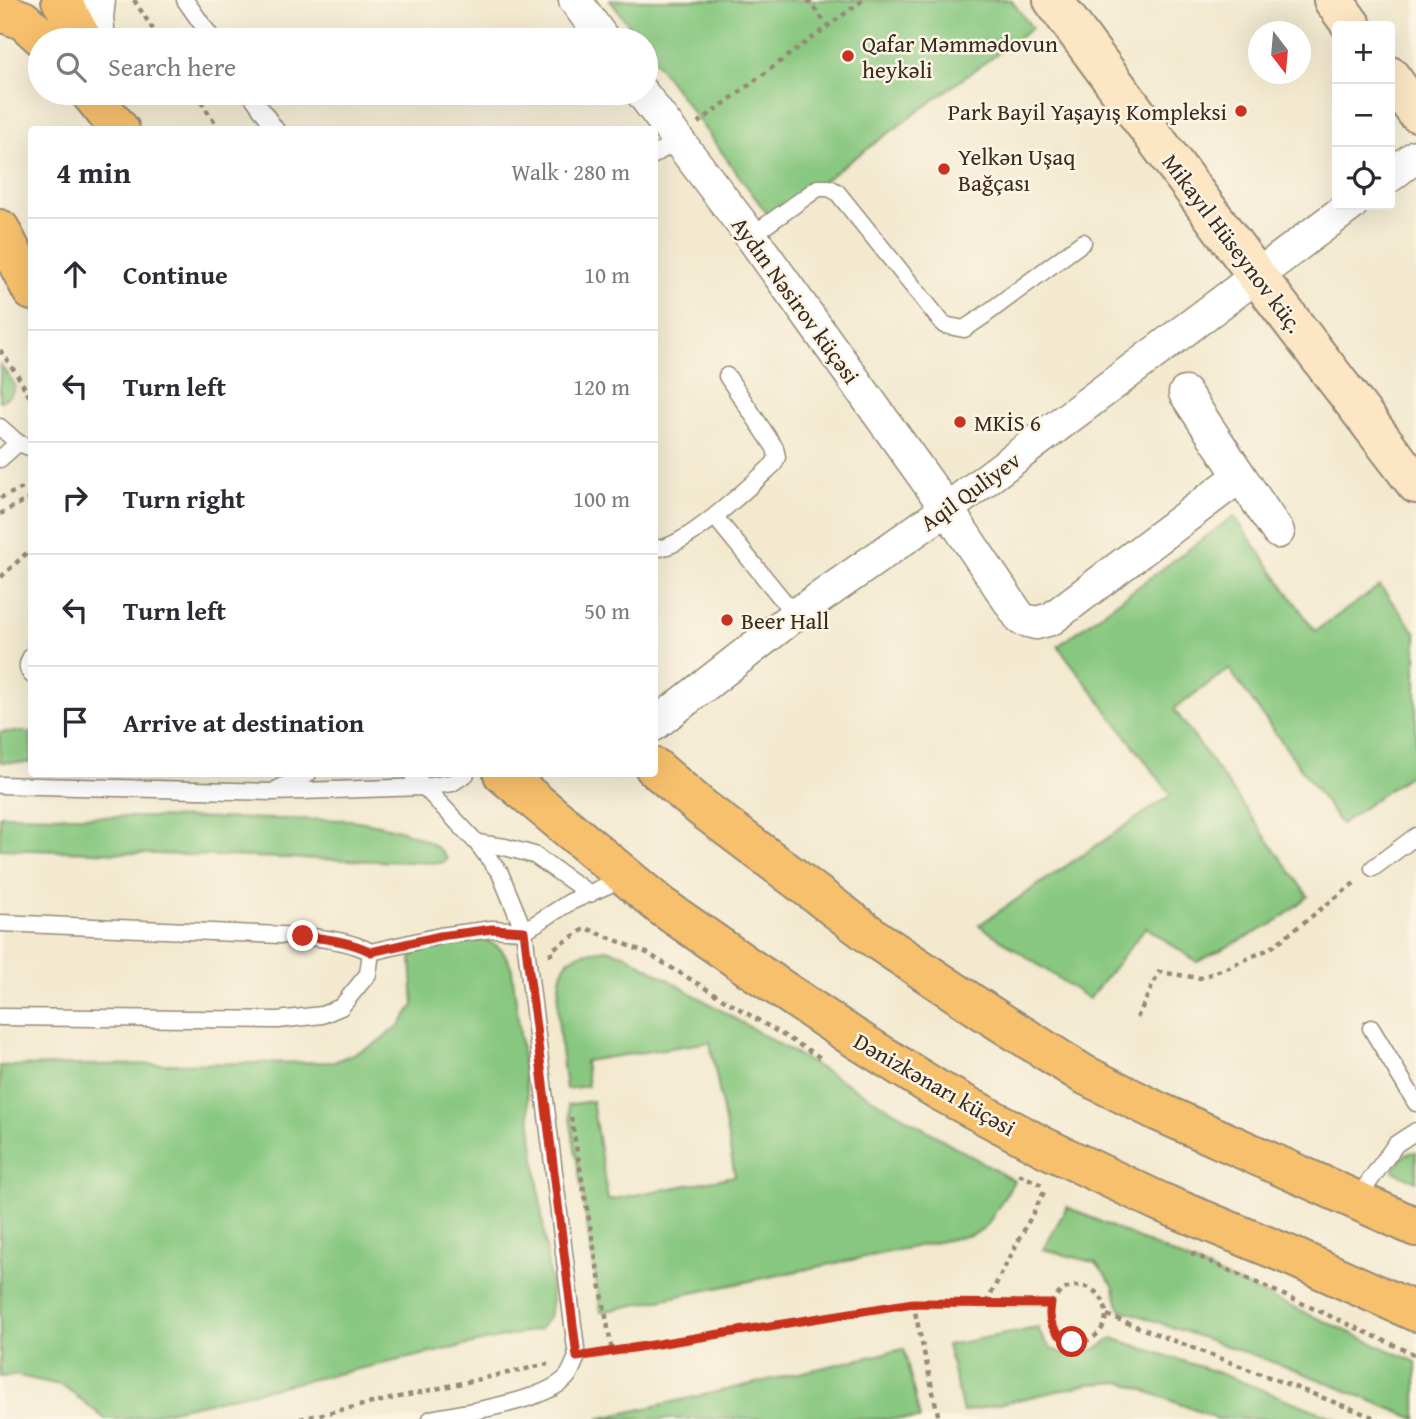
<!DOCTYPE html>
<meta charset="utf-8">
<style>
:root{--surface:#fff;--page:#f7f7f7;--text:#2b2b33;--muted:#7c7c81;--line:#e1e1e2}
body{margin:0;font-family:"Gentium Book Plus",serif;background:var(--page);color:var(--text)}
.controls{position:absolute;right:21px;top:21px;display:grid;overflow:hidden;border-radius:7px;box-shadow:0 7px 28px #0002}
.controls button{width:63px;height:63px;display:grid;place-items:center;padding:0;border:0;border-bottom:2px solid var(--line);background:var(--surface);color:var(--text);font:35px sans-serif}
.compass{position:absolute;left:1248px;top:21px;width:63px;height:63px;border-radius:50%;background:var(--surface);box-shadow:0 7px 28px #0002;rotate:164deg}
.stop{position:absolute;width:21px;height:21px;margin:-16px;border:5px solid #c8321e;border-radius:50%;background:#fff}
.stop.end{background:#c8321e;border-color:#fff;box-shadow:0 2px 7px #0008}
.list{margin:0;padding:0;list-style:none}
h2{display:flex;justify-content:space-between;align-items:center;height:91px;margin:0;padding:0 28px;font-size:30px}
h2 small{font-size:23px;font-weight:400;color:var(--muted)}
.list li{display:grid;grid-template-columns:46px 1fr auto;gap:21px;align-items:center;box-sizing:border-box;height:112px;padding:0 28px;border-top:2px solid var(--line)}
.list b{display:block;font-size:26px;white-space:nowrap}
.list em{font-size:23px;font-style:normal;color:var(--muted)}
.icon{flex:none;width:38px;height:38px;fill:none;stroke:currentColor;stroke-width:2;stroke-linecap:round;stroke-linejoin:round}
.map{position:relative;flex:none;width:1416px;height:1419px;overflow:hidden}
.search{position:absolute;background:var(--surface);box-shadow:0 7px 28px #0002;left:28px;top:28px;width:630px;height:77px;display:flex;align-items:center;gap:18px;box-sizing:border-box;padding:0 24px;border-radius:38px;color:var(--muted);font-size:26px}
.panel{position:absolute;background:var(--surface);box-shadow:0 7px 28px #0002;left:28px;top:126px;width:630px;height:651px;border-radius:7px}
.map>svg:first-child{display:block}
.green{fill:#87c77f;stroke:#61784e;stroke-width:2}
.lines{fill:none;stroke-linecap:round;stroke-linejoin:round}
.lane-casing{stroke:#968a76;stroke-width:19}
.street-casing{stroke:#968a76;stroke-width:35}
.secondary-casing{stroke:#968a76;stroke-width:42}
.highway-casing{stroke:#968a76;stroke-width:42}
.path{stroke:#968a76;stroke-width:4.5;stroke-dasharray:5 5;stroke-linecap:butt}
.lane{stroke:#fff;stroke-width:16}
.street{stroke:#fff;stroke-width:32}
.secondary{stroke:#fce6c4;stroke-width:38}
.highway{stroke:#f7c06c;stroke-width:38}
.route{stroke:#c8321e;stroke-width:9}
.poi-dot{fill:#c8321e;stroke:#fcf5e5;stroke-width:2.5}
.labels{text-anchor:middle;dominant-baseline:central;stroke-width:5;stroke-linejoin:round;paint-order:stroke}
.poi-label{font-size:23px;fill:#3b2a1e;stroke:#fcf5e5;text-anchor:start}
.street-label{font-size:23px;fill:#3b2a1e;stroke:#fcf5e5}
</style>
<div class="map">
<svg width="1416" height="1419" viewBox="0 0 1416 1419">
<rect width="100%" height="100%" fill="#fcf5e5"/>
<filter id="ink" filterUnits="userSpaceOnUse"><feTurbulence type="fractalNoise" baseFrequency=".0143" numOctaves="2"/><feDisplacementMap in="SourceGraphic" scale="14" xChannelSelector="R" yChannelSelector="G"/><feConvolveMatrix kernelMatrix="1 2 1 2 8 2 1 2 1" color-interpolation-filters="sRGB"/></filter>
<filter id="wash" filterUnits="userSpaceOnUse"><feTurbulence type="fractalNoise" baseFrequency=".00686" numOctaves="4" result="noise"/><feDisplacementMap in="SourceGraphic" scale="28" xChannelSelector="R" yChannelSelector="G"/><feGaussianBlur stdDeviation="1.57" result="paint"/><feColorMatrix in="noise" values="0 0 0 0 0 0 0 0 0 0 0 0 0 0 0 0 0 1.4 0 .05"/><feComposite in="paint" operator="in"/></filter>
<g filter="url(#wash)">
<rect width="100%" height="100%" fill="#f2e9cf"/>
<path class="green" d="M610 0H1011L1032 28 771 219 646 49V40H640Z
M0 364 15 385C15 392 7 399 0 401Z
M1234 516 1315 631 1380 586 1416 633V770L1341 824 1229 669 1174 709 1308 896 1275 923 1197 962 1146 927 1089 999 979 925 1171 795 1058 646Z
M0 732H31V763L0 762Z
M0 815 351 820C379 824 429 833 447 858L445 861 441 863 0 849Z
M484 940C501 946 505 952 512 969L552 1298 549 1317 540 1329 131 1419H105L64 1386 15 1375 0 1377V1066L334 1062 372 1046 400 1025 414 1005 411 959 417 950 457 942Z
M606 949 624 954 1014 1181 988 1224 981 1231 971 1235 601 1312 568 1105 592 1101 608 1200 735 1176 710 1042 585 1061 588 1086 566 1089C563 1062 548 979 569 960 579 952 594 951 606 949Z
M1416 1152V1181L1393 1171 1405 1154Z
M1067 1207 1416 1362V1419L1298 1371 1120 1309 1113 1285 1096 1263 1043 1249Z
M1038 1328C1051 1364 1088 1359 1112 1338L1219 1373 1337 1419H1218L1123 1382 1089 1384 963 1412 947 1345Z
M904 1349 920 1419H598Z"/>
</g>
<g filter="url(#ink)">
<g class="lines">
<defs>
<path id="lane" d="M185 0 213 40
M250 93 276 130
M654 155 677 140
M751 236 818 188H829L837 192 944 325 964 329 982 317 1083 242
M0 427 18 443 32 448
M0 459 18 443
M715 517 795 615
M654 548C681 553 753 483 774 464L777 457 775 448 727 376
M32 655C28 662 25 668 32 675
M412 774 477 843 505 847 534 855 590 894
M0 785 271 792 424 787 452 783 466 774
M276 790 308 774
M1373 868 1416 836
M0 923 303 936C327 939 350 941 371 952L440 936 492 929 524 931 570 902 626 877
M0 1017 278 1020 322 1015 341 1007 368 974 371 952
M1371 1028 1416 1103
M1356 1200 1396 1144 1416 1131
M431 1419C465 1412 544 1402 567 1377 571 1372 574 1363 577 1357L524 931 500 873 477 843"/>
<path id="street" d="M575 0 604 40
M99 40 97 17 99 0
M642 93 751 236 947 509 1021 619 1036 623 1051 619 1240 476 1185 393
M1390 176 1416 156
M1240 476 1278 532
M654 725 795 615 947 509 1351 205"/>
<path id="secondary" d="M1053 0 1257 276 1416 484
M1333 0 1352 26
M1390 76 1416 112"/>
<path id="highway" d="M61 0 83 40
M0 12 23 20 45 40
M90 93 120 130
M0 229 32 291
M654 767 702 808 877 940 988 1014 1083 1074 1157 1111 1416 1227
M503 774 661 906 750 968 850 1035 938 1090 1042 1146 1160 1202 1291 1256 1416 1312"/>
</defs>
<use href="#lane" class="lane-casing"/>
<use href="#street" class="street-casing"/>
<use href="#secondary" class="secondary-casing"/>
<use href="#highway" class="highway-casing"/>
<path class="path" d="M134 0 160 40
M808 0 828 26
M195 93 220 130
M698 123 863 0
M0 350 18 376 32 401
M0 498 32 484
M0 514 32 497
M1 577 32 548
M551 956V950L586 928 647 953 821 1058
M1137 1018 1159 972 1200 978 1229 967 1271 948 1357 881
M571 1117 612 1351
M1019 1174 1046 1187
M1191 1253 1416 1355
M1050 1314a28 28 0 1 1 56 0a28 28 0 1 1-56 0Z
M913 1303 939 1419
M986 1303 1044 1192
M1107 1315 1378 1419
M598 1354 913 1303 1051 1304
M300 1419 548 1364"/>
<use href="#lane" class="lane"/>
<use href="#street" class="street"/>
<use href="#secondary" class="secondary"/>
<use href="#highway" class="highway"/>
</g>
</g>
<g class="lines" filter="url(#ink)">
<path class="route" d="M303 936C327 939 350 941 371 952L440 936 492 929 524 931 577 1357 913 1303 1051 1304C1047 1322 1054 1335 1072 1342"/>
</g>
<g class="poi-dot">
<circle cx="848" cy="56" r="7"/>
<circle cx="1241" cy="111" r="7"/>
<circle cx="944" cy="169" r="7"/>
<circle cx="960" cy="422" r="7"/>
<circle cx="727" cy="620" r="7"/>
</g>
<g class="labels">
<g class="poi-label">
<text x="862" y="43">Qafar Məmmədovun<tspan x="862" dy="26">heykəli</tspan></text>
<text x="1227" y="111" text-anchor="end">Park Bayil Yaşayış Kompleksi</text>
<text x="958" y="156">Yelkən Uşaq<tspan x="958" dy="26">Bağçası</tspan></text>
<text x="974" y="422">MKİS 6</text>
<text x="741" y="620">Beer Hall</text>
</g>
<g class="street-label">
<text transform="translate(1233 243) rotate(53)">Mikayıl Hüseynov küç.</text>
<text transform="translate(796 300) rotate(54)">Aydın Nəsirov küçəsi</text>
<text transform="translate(970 491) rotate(-36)">Aqil Quliyev</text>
<text transform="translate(935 1084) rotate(30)">Dənizkənarı küçəsi</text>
</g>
</g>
</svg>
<div class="controls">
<button>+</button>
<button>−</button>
<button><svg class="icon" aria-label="locate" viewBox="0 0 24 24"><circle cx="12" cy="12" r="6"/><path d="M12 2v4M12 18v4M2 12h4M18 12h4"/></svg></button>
</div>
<svg class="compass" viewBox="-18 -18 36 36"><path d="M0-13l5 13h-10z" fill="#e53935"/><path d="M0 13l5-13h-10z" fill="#7c7c81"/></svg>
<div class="stop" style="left:1072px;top:1342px"></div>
<div class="stop end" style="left:303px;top:936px"></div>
<div class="search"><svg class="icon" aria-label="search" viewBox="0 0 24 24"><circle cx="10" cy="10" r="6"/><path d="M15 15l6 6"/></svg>Search here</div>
<section class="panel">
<h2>4 min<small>Walk · 280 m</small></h2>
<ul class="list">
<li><svg class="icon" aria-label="ahead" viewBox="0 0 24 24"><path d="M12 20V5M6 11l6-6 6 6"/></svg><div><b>Continue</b></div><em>10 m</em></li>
<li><svg class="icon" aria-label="left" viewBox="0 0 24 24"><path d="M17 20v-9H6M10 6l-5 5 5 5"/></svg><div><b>Turn left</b></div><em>120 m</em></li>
<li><svg class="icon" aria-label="right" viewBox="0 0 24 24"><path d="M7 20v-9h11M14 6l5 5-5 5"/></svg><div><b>Turn right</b></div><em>100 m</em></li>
<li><svg class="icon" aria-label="left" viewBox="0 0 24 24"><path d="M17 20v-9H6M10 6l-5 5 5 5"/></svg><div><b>Turn left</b></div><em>50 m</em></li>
<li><svg class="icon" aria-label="arrive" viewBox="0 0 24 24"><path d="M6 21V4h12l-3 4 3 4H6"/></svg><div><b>Arrive at destination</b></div></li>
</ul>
</section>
</div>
